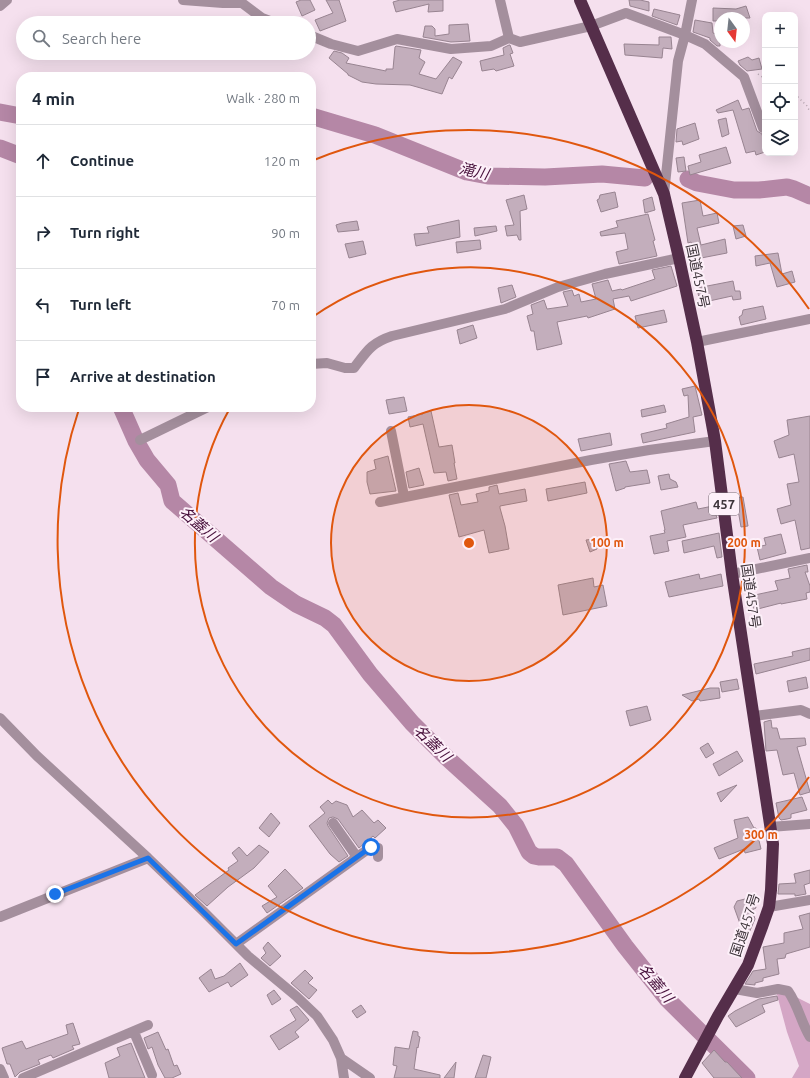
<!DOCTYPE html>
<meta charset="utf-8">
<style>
:root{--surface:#fff;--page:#f2f2f3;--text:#1f2937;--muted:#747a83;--line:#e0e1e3}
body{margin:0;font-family:Ubuntu,"Noto Sans JP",sans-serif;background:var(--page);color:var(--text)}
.controls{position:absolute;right:12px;top:12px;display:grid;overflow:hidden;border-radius:8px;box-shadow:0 4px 16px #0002}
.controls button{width:36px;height:36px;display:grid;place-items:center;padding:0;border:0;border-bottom:1px solid var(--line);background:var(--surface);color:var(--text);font:20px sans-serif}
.compass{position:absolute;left:714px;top:12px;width:36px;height:36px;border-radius:50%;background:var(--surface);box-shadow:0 4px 16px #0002;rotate:165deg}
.stop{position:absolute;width:12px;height:12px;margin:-9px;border:3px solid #1a73e8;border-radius:50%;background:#fff}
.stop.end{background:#1a73e8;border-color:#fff;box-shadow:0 1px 4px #0008}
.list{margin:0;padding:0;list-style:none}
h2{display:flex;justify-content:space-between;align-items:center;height:52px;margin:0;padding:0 16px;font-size:17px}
h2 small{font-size:13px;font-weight:400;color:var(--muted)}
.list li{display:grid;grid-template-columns:26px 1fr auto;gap:12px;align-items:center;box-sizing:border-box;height:72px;padding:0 16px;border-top:1px solid var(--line)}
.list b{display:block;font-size:15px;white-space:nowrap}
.list em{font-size:13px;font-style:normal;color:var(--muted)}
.icon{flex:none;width:22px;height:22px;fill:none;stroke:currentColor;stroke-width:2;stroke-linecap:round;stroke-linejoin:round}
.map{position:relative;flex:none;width:810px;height:1078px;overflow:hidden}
.search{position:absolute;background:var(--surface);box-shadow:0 4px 16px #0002;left:16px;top:16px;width:300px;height:44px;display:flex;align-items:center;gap:10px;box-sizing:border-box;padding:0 14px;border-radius:22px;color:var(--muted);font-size:15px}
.panel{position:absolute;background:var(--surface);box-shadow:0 4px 16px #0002;left:16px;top:72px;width:300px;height:340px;border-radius:16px}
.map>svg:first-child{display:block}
.forest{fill:#d4a6c5}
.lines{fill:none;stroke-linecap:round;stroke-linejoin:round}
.river{stroke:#b587a6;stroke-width:17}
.building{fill:#c3aebc;stroke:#988491}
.path{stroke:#b6a5b0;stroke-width:1.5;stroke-dasharray:1 3;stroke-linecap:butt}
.minor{stroke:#a48f9d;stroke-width:10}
.highway{stroke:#552e4a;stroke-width:12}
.route{stroke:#1a73e8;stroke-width:5}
.ring{fill:none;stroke:#e0570e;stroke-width:2}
.labels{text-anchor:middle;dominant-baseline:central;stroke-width:4;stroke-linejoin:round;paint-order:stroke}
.shield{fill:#fdf0f9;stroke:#776d74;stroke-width:1}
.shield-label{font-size:13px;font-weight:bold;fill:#3e353b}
.street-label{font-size:14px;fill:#3e353b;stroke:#fdf0f9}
.water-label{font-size:15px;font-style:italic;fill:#48113c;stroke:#fdf0f9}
.centre{fill:#e0570e;stroke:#fdf0f9;stroke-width:2}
.ring-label{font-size:12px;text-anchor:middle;font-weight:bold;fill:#e0570e;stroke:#fdf0f9;stroke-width:4;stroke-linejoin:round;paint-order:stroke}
</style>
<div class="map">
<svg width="810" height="1078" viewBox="0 0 810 1078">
<rect width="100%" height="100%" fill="#f5e0ee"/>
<path class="forest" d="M776 991 798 998 810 1004V1078H792L799 1066 787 1032Z"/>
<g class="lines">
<path class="river" d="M0 112 21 116
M311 116 375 135 467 172 488 176 545 177 602 174 645 178
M0 148 21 156
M688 179 697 183 734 190H759L787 187 794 189 810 196
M121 407 136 441 147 460 168 485 172 501 271 587 296 604 325 618 334 625 370 674 412 723 446 757 500 806 516 826 529 852 534 856 539 857H557L566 864 625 946 667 999 747 1078"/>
</g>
<path class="building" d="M301 0H310L315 10 302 16 296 2Z
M326 0H339L346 21 320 31 315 20 333 13Z
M400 0H443V11L428 12 429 4 396 12 393 2Z
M629 0H640L649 2V11L630 6Z
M746 6 750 18H720V21H713V8L736 9Z
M654 9 680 15 677 25 652 16Z
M695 20 712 23 713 33 720 36V46H717L710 40V38L693 32Z
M468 24 470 41 451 42 423 37 425 26H432L435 29V36L449 34V25Z
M659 37H671L672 49 663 48 662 58 625 55 624 44 659 45Z
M509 45H510L513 53 510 54 514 66 496 71 494 69 482 71 480 61 504 55 503 48Z
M396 46 421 50 419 58 425 62 419 74 436 79 453 57 462 62 452 79 449 77 442 94 410 85 376 84 362 82 348 75V74L329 58 334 51 342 53 349 58 346 63 386 71V69H393L395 47Z
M748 57 752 60 759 58 762 69 747 71 740 65 738 61Z
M738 100 742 110 749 108 757 131 762 134 763 138 765 137V152L756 155 755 151 746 153 733 110 718 113 716 110Z
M726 118 729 134 722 137 718 120Z
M695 123 699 139 683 145 682 141 676 142 677 129Z
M726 147 731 163 690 175 688 166 701 162 699 155Z
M684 157 686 171 678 172 676 158Z
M615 192 618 207 601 212 597 200 599 199 600 195Z
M524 195 527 209 520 211 521 240H519L517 235 507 236 505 226 514 225 506 200Z
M652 197 655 210 645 213 643 200Z
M700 200 703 216 717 213 719 223 697 228 701 245 725 239 727 253 696 259 691 242 688 243 682 203Z
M648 214 655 240 653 241 657 256 619 264 616 252 628 249 625 233 601 236 600 232 618 227 616 221Z
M459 220 460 237 416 246 414 234 429 233 427 227Z
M357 221 359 230 338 232 336 225 342 223Z
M743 225 746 236 736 239 733 226Z
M496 226 497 231 475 236 474 228Z
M480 240 481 249 457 253 456 242Z
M363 241 366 254 349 258 345 244Z
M778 253 782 274 792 271 795 282 777 287 770 263 756 266 755 256Z
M671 266 677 286 631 301 629 296 613 299 615 309 588 318 587 316 557 322 562 344 537 350 534 331H531L527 316 533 314 531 305 544 300 547 309 568 306 563 292 572 290 574 296 579 294 581 302 596 299 592 284 608 280 612 291 621 289 622 290 655 279 652 270Z
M733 281 735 291H740L741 299 733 300 732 296 700 303 697 288Z
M512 285 516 297 501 303 498 288Z
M763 306 766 319 741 325 739 317 742 315 743 310Z
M664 310 667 322 638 328 635 316Z
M473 325 477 338 460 344 457 330Z
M695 386 702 415 693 417 695 432 643 443 641 434 667 428 666 424 689 417 688 395 684 396 682 389Z
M404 397 407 411 389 414 386 400Z
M664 405 666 412 642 417 641 410Z
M431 411 439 447 452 445 455 463H454L457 479 448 481 446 472 434 473 423 424 410 427 408 417 423 414V413Z
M810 416V548L801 550 795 520 781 524 777 509 791 505 787 484 799 482 794 454 779 458 774 441 789 435 787 420Z
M610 433 612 445 581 451 578 439Z
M388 456 396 491 370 494 367 482V472L376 469 374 460Z
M626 461 630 472 647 470 650 483 625 487V488L616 491 609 464Z
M419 468 424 485 409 488 406 472Z
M669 474 670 479 676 482 678 487 661 490 658 476Z
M585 482 587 493 548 501 546 489Z
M497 485 499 494 525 489 527 501 500 506V508L505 526 509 549 489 553 484 530 459 537 449 495 458 493 461 505 478 502 476 494 489 491V487Z
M743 497 748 526 741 527 736 498Z
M696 502 698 509 713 506 717 518 683 525 686 537 667 541 669 551 654 554 650 536 665 533 664 530H665L661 511Z
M719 533 722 557 717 558 714 546 684 553 682 541Z
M781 534 786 553 760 560 757 547 766 545 764 538Z
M594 539 597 549 590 552 586 540Z
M807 565 808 572H805L810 586V592L806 593 807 599 781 604V603L754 610 750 596 778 590 775 581 790 578 788 569Z
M699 574 700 579 721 574 723 586 669 597 665 582Z
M593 578 594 587 603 585 607 606 563 615 558 585Z
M810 648V660L756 674 754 664 793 656 792 652Z
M806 677 808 688 789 692 787 681Z
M737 679 739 689 722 692 720 682Z
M710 688H719L720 698 700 701 699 699 692 701 682 695Z
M647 706 651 720 630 726 626 711Z
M771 720 772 728H777L780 739 805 738 806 745 797 747 810 792 800 795 794 773 783 775 777 750 766 751 764 722Z
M708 743 714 753 706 758 700 748Z
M737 751 743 761 719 776 713 764Z
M737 785 721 802 717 793Z
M802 797 807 810 791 814V818L787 819 781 820 779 818 776 803Z
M328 800 332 804 336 801 347 805 353 817 362 810 374 823 378 820 386 828 375 838 373 836 359 848 338 819 333 817 329 818 327 823 328 826 348 856 339 862 330 854 309 826 325 813 320 807Z
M271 813 280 823 269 837 259 828Z
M748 817 754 828H756L761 849 745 853 744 849 719 859 714 848 738 838 734 820Z
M259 845 269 852 254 868 228 887 207 906 195 895 229 870 228 868 238 861 232 853 239 847 247 856Z
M285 869 303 888 267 913 262 906 277 897 268 886Z
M810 870V883L804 885 806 894 795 896V894H778L779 884 796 883 794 874Z
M753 897 756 908 752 910 755 919 749 933 743 932 734 907 737 901Z
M810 913V947L786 954 785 958 777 959 779 974 763 978V981L755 983V985L745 984 753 971 766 969 763 947 784 943V933L803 929 799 916Z
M268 942 281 956 270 966 261 958 266 953 263 948Z
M240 963 248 975 231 987 228 982 209 992 199 978 211 969 215 979 224 976Z
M305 970 313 978 308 983 317 990 309 999 291 983Z
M274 990 281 999 272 1005 267 995Z
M777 996 778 1000 762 1005 765 1012 736 1027 728 1016 735 1011 759 999Z
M361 1005 366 1012 357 1018 352 1011Z
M297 1006 309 1020 295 1032 299 1037 279 1050 270 1036 296 1020 290 1010Z
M73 1023 80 1044 72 1046 74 1049 53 1058 51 1055 38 1060 40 1064 20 1072 15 1077 10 1064H7L2 1048 22 1041 26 1049 68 1034 66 1025Z
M413 1031 418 1032V1036L420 1037 418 1048 417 1047 414 1069 440 1075V1078H394L397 1066 393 1065 395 1047 409 1049Z
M158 1032 166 1050 168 1049 174 1066 177 1065 181 1074 172 1078H165L158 1065 152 1047 148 1049 144 1038Z
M131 1043 145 1078H109L105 1063 120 1056 117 1048Z
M714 1050 725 1062H727L742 1078H714L702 1063Z
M483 1055 491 1057 486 1078H475Z
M456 1062 454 1078H444Z"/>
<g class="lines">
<path class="path" d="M758 74 765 79
M795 94 807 106 810 112"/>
<path class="minor" d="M183 0 223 3H242L262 18 275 23
M500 0 509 38 520 42 591 26 626 13 685 35 705 44 744 77 763 128
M0 6 7 0
M309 35 331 44 358 51 397 39 451 49 491 46 509 38
M664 194 678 61 685 35 692 0
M697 342 810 319
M311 364 327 363 345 368H354C367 351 371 343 392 336L505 309 558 287 605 274 679 258
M391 431 404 496
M140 440 208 407
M380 502 591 460 649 450 715 441
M732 574 810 558
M754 716 801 710 810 714
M0 718 37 756 148 858 203 911 248 956 296 996 317 1016 333 1040 341 1058 344 1078
M333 823 357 857
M770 827 810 824
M769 907 810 900
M0 917 148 858
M236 944 371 847 378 848V857
M735 989 757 993 778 989 788 991C798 1005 801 1022 810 1037
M134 1032 152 1075
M341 1058 370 1078
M0 1069 4 1078
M23 1078 148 1025"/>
<path class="highway" d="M580 0 664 194 679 258 697 342 715 441 732 574 773 844 771 890 769 907 762 927 748 965 718 1016 685 1078"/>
</g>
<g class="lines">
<path class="route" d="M55 894 148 858 236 944 371 847"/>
</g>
<circle cx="469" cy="543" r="138" fill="#e0570e" fill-opacity=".12"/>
<g class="ring">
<circle cx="469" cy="543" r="138"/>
<path d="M311 318A275 275 0 1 1 230 408"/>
<path d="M809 777A413 413 0 0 1 79 409M314 160A413 413 0 0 1 809 309"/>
</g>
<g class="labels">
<rect class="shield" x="709" y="493" width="30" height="22" rx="3"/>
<g class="shield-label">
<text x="724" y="504">457</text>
</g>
<g class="street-label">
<text transform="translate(698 276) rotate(78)">国道457号</text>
<text transform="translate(751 596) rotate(82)">国道457号</text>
<text transform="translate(745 925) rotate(-72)">国道457号</text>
</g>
<g class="water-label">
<text transform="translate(474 171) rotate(13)">滝川</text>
<text transform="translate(199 524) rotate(41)">名蓋川</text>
<text transform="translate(433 743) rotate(44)">名蓋川</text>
<text transform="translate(656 983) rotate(50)">名蓋川</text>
</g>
</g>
<circle cx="469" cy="543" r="6" class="centre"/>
<g class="ring-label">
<text x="607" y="547">100 m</text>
<text x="744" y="547">200 m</text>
<text x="761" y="839">300 m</text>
</g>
</svg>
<div class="controls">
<button>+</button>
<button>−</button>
<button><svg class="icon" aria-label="locate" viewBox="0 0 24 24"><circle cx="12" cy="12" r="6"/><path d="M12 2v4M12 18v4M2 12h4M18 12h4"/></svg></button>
<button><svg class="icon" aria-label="layers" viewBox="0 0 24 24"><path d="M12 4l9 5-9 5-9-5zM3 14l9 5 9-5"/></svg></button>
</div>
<svg class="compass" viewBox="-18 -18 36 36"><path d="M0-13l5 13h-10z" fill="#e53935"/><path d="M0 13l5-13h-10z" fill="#747a83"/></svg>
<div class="stop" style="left:371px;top:847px"></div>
<div class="stop end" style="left:55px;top:894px"></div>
<div class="search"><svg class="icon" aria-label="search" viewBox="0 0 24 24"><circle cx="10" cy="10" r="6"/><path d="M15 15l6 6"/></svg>Search here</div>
<section class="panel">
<h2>4 min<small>Walk · 280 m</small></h2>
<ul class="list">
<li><svg class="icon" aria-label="ahead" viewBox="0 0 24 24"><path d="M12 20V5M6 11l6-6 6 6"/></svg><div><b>Continue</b></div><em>120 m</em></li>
<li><svg class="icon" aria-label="right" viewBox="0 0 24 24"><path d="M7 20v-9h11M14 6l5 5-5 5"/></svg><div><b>Turn right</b></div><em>90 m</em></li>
<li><svg class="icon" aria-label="left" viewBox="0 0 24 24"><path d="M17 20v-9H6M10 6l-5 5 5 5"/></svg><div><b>Turn left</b></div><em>70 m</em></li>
<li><svg class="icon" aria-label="arrive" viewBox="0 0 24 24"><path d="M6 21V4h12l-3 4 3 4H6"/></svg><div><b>Arrive at destination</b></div></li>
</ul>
</section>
</div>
